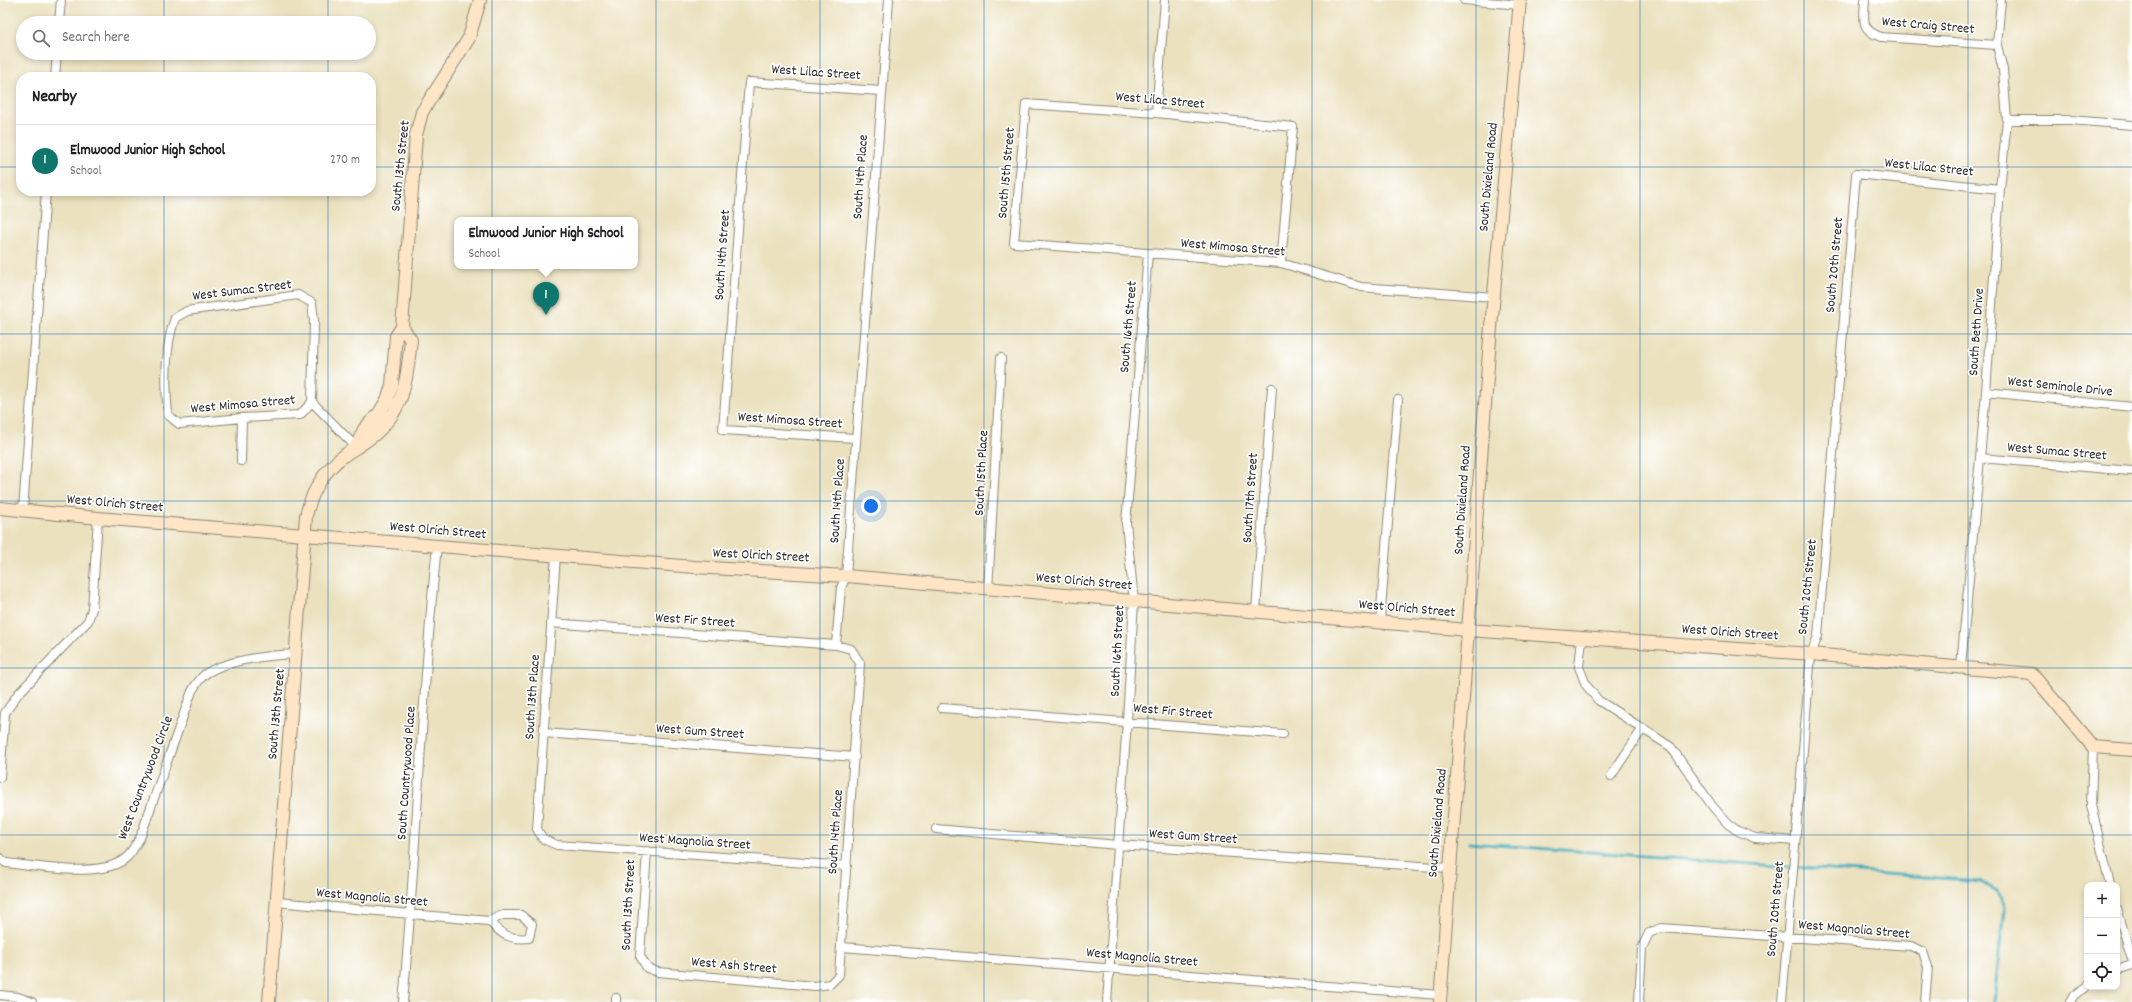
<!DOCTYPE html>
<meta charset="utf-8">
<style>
:root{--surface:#fff;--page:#f6f6f6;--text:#202124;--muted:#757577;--line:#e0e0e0;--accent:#0f766e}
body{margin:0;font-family:Dekko,sans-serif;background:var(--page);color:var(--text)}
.controls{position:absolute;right:12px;bottom:12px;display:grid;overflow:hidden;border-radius:8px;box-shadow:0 2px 6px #0003}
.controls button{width:36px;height:36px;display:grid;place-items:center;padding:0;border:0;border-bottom:1px solid var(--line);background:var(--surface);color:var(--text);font:20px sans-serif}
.you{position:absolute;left:871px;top:506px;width:14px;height:14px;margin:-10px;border:3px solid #fff;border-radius:50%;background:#1a73e8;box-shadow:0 0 0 6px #1a73e833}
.badge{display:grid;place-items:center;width:26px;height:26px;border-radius:50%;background:var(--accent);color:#fff;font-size:13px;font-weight:700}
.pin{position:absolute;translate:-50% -33px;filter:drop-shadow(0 1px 2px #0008)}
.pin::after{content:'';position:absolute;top:21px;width:14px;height:12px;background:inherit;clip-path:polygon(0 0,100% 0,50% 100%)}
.popup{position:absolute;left:454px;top:217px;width:184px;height:52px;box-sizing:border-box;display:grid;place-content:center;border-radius:8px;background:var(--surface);filter:drop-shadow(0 1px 3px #0005);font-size:13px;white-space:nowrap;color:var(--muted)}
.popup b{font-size:15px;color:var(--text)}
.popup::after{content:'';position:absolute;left:50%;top:100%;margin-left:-8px;border:8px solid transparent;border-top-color:var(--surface)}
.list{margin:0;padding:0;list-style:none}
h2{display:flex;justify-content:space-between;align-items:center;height:52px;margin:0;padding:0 16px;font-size:17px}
h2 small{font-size:13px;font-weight:400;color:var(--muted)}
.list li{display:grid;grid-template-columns:26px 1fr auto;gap:12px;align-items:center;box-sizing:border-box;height:72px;padding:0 16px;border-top:1px solid var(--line)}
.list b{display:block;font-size:15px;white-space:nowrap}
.list p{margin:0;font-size:13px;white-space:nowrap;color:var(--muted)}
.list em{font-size:13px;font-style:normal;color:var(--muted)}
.icon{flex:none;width:22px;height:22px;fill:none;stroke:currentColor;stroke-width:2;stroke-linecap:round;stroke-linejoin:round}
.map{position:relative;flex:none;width:2132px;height:1002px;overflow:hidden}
.search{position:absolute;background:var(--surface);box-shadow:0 2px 6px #0003;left:16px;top:16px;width:360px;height:44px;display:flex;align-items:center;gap:10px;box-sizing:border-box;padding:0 14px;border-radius:22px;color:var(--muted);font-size:15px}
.panel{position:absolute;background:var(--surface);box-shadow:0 2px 6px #0003;left:16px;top:72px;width:360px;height:124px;border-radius:16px}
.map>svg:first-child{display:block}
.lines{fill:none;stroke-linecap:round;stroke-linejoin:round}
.stream{stroke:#3baaba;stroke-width:3}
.street-casing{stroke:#8b8674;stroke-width:10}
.secondary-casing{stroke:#8b8674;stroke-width:14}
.street{stroke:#fff;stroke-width:8}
.secondary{stroke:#fde5c5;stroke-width:12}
.grid{fill:none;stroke:#1f6fb2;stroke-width:1;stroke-opacity:0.55}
.labels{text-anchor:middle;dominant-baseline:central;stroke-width:3.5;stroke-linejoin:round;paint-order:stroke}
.street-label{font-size:14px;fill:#2b2b2b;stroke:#fff}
</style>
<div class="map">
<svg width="2132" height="1002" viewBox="0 0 2132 1002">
<rect width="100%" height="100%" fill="#fff"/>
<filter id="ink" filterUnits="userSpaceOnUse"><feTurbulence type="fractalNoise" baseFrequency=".025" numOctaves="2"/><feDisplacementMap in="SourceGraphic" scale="8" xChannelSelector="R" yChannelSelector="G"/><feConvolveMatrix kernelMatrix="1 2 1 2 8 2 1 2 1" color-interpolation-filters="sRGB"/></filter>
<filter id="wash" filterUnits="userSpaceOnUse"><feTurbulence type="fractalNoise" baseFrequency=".012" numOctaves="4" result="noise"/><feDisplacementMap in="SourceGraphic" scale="16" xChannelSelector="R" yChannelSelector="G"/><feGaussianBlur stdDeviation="0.9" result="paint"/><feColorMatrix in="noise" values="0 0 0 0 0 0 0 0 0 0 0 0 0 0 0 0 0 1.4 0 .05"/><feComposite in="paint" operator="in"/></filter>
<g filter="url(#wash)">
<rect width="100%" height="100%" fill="#ebe1be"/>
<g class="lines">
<path class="stream" d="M1469 843 1980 881 1998 891 2004 908 1994 1002"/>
</g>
</g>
<g filter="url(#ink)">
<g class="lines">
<defs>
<path id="street" d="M1464 0 1520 5
M1865 0C1864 19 1860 30 1881 37L1997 45
M59 23 61 0
M55 77 57 53
M1156 113 1165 0
M2007 120H2070L2132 125
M1281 263 1293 127 1156 113 1026 104 1014 243 1281 263 1361 287 1494 297
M298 295 312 303 314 321 312 402 300 415 242 418 179 424 168 415C165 386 165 345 175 318L187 311Z
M1986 392 2132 407
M312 402 356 447
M855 438 723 430 749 82 881 91
M1980 458 2131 471
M241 461 242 418
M23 510 46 191
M556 555 537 829 543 839 557 845 847 866
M988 590 1001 358
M1256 611 1272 388
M1380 621 1398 400
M551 623 836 645
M1582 638 1579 667 1586 685 1598 700 1671 747 1713 807 1728 824 1738 831 1755 838 1795 841
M1961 666 1986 392 2000 189 2007 120 2003 70 1997 45 2001 0
M942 708 1283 734
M544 733 855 757
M2093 747 2091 805 2110 885
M1611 776 1643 728
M0 777 5 713 18 694 88 621 92 609 98 518
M936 829 1118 845 1449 868
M647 851 640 956 647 968 658 972 815 986 830 984 839 975 860 663 851 649 836 645 841 588 846 576 889 0
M0 858 6 863C36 866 106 880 128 856 133 851 136 844 140 838L192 691C195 686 199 680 203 676 221 660 273 655 296 654
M277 902 489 921 503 915H521L532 924 529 938C510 940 502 935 489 921
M2117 909 2132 959
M842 947 1440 995
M2117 970 2132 965
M0 995 18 997 32 1002
M403 1002C417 850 421 697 437 546
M616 1002V998
M1107 1002 1127 721 1134 601 1126 523 1148 253
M1639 1002 1642 948 1649 933 1661 928 1911 946 1923 952 1928 967 1925 1002
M1782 1002 1811 654 1818 636 1856 174 2000 189
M2070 1002 2074 995 2087 986"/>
<path id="secondary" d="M356 447 364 429 379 413 387 400 392 385 396 336 402 327 416 135 422 112 469 38 480 0
M0 508 98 518 694 567 846 576 1468 630 1811 654 2032 674 2093 747 2132 750
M269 1002 306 516C313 485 329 463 357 447 371 438 378 433 389 419 406 399 408 366 411 340L402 327
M1440 1002 1490 339 1520 0"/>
</defs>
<use href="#street" class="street-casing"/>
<use href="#secondary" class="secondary-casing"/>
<use href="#street" class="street"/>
<use href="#secondary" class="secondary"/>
</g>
</g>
<path class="grid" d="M164 0V23M328 0V23M492 0V1002M656 0V1002M820 0V1002M984 0V1002M1148 0V1002M1312 0V1002M1476 0V1002M1640 0V1002M1804 0V1002M1968 0V1002M164 53V77M328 53V77M0 167H21M371 167H2132M164 191V1002M328 191V1002M0 334H2132M0 501H2132M0 668H2132M0 835H2132"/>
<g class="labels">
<g class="street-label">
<text transform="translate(1928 26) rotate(5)">West Craig Street</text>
<text transform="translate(816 73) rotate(4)">West Lilac Street</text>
<text transform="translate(1160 101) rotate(5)">West Lilac Street</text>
<text transform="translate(401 166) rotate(-84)">South 13th Street</text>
<text transform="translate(1929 168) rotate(6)">West Lilac Street</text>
<text transform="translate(1007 173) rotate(-85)">South 15th Street</text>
<text transform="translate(861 177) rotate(-86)">South 14th Place</text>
<text transform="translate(1489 177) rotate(-85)">South Dixieland Road</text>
<text transform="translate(1233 248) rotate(5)">West Mimosa Street</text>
<text transform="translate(723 255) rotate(-86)">South 14th Street</text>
<text transform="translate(1835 265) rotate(-85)">South 20th Street</text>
<text transform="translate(242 291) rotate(-7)">West Sumac Street</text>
<text transform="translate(1129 327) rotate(-85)">South 16th Street</text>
<text transform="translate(1977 332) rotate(-86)">South Beth Drive</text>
<text transform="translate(2060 387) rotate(6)">West Seminole Drive</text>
<text transform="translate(243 405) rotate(-5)">West Mimosa Street</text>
<text transform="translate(790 421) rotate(4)">West Mimosa Street</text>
<text transform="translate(2057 452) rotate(5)">West Sumac Street</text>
<text transform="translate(982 473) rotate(-87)">South 15th Place</text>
<text transform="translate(1251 498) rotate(-86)">South 17th Street</text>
<text transform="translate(1463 500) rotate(-86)">South Dixieland Road</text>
<text transform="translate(838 501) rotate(-86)">South 14th Place</text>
<text transform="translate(115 504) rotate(5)">West Olrich Street</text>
<text transform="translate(438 531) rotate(5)">West Olrich Street</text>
<text transform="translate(761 556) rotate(3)">West Olrich Street</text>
<text transform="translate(1084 582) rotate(5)">West Olrich Street</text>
<text transform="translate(1808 587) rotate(-84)">South 20th Street</text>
<text transform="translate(1407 609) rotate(5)">West Olrich Street</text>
<text transform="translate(695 621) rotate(4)">West Fir Street</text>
<text transform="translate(1730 633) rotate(4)">West Olrich Street</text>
<text transform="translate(1118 651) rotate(-87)">South 16th Street</text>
<text transform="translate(533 697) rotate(-86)">South 13th Place</text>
<text transform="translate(1173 712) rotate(5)">West Fir Street</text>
<text transform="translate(277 714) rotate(-85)">South 13th Street</text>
<text transform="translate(700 732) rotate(4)">West Gum Street</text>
<text transform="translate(407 773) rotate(-86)">South Countrywood Place</text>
<text transform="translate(146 778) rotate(-69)">West Countrywood Circle</text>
<text transform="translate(1438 823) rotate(-85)">South Dixieland Road</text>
<text transform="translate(836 832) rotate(-86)">South 14th Place</text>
<text transform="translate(1193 837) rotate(4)">West Gum Street</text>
<text transform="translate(695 842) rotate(4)">West Magnolia Street</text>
<text transform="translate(372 898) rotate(5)">West Magnolia Street</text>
<text transform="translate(629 905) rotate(-87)">South 13th Street</text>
<text transform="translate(1776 909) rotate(-85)">South 20th Street</text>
<text transform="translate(1854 930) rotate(5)">West Magnolia Street</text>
<text transform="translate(1142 958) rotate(5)">West Magnolia Street</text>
<text transform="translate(734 966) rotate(5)">West Ash Street</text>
</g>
</g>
</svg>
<div class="controls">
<button>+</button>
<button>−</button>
<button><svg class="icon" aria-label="locate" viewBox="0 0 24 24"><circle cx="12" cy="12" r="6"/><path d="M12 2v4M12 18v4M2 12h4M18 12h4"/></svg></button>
</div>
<div class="you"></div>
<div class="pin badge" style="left:546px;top:315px">1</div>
<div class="popup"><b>Elmwood Junior High School</b>School</div>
<div class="search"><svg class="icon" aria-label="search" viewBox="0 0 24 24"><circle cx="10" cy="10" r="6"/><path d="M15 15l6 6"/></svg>Search here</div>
<section class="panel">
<h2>Nearby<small></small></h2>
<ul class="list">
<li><span class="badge">1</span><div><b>Elmwood Junior High School</b><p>School</p></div><em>270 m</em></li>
</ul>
</section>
</div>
